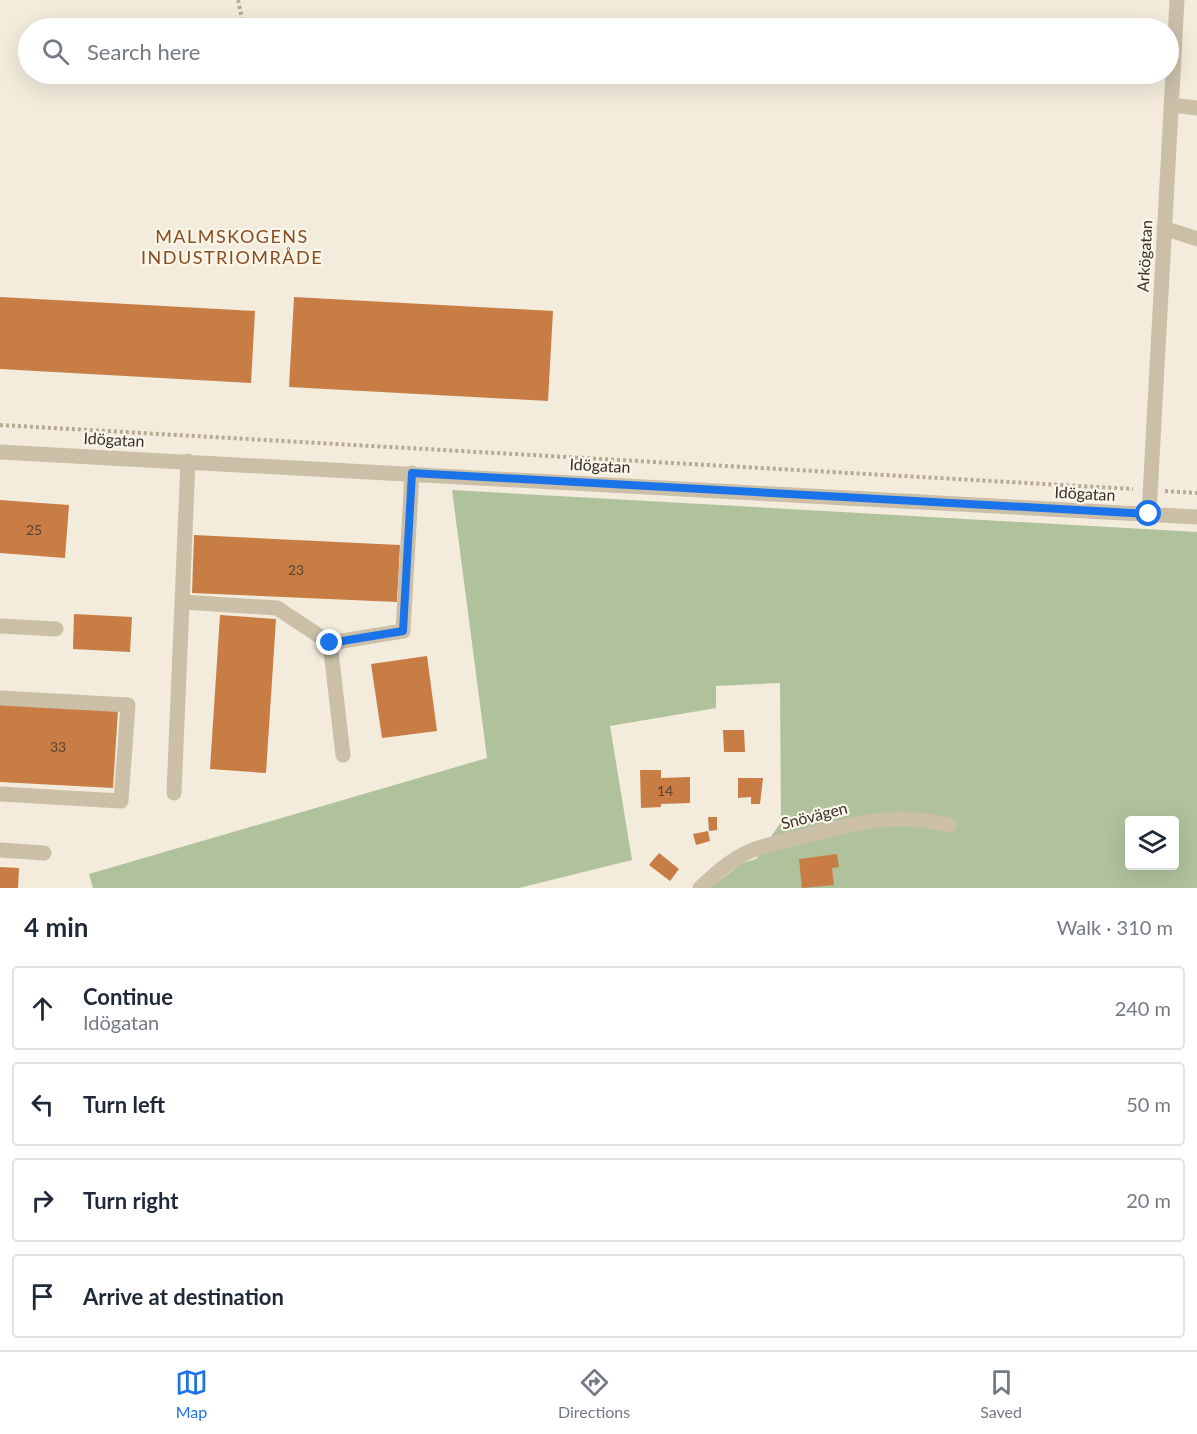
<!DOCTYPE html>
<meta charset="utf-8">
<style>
:root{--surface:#fff;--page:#f2f2f3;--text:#1f2937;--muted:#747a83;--line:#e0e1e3;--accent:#1a73e8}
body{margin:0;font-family:Lato,sans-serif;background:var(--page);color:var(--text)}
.controls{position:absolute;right:18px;bottom:18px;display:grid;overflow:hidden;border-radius:6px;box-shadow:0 6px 24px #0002}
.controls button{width:54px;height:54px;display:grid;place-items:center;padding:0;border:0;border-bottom:2px solid var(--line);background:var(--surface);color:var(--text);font:30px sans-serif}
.stop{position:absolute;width:18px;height:18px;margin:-14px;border:4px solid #1a73e8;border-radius:50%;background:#fff}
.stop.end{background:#1a73e8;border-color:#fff;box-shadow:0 2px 6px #0008}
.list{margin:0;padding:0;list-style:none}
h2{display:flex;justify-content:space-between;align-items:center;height:78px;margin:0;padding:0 24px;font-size:26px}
h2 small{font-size:20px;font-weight:400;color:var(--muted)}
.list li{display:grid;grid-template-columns:39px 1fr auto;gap:18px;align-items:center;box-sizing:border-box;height:84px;margin:0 12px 12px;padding:0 12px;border:2px solid var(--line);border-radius:6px}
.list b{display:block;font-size:22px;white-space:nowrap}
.list p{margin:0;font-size:20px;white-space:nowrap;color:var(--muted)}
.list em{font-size:20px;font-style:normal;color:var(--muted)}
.icon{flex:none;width:33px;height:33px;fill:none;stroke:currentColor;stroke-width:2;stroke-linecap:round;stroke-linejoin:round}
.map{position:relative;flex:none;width:1197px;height:888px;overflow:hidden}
.search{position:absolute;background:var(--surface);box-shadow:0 6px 24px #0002;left:18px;right:18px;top:18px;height:66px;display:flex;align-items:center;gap:15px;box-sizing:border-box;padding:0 21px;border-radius:33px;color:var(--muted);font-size:22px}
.sheet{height:462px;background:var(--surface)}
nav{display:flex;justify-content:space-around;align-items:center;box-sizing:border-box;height:84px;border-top:2px solid var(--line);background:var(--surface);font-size:16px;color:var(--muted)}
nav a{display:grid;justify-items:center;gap:3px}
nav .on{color:var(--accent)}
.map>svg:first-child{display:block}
.green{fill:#afc29c;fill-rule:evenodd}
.building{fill:#c87d45}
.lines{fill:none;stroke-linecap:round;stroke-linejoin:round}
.path{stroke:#b7a992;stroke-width:4;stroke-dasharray:3 3;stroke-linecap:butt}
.minor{stroke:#cbbfa8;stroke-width:15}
.route{stroke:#1a73e8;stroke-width:8}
.labels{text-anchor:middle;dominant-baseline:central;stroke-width:4.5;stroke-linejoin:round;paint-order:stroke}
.number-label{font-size:14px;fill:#5c4330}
.street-label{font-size:16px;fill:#383029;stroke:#faf6e9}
.neighbourhood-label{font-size:18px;letter-spacing:1.5px;fill:#894c20;stroke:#faf6e9}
</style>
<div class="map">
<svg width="1197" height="888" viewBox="0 0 1197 888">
<rect width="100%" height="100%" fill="#f3ecdd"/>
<path class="green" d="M452 490 1197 532V888H710L742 863 756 859 781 822 780 683 716 686V708L610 726 632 860 519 888H93L89 874 487 758ZM1130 820H1174V866H1130Z"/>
<path class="building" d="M0 297 255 311 251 383 0 369Z
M294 297 553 311 548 401 289 387Z
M0 500 69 505 65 558 0 553Z
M194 535 400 545 397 602 192 593Z
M74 614 132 617 130 652 73 649Z
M220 615 276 619 266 773 210 769Z
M427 656 437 731 382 738 371 664Z
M0 704 118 710 113 788 0 782Z
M723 730H744L745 752H724Z
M640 770H661V778L690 777V803L661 804V807L641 808Z
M738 778H763L760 804H751V797L738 798Z
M708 817H717V830L709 831Z
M708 831 710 841 696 845 693 834Z
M659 853 679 869 670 881 649 865Z
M837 854 839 867 832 868 834 885 802 888 799 859Z
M0 867 19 868 18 888H0Z"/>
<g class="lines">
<path class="path" d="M238 0 244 28
M255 74 257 84
M0 425 1133 489
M1165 491 1197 493"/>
<path class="minor" d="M1171 105 1197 108
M1164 228 1197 239
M0 452 1197 517
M1149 514 1177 0
M182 602 277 608 330 643 403 631 412 473
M0 626 56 629
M330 643 343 755
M0 698 128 705 121 801 0 794
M174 793 188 461
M0 850 44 853
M700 888C714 875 730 860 748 852 767 844 789 840 809 835 860 822 897 812 949 825"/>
</g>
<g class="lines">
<path class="route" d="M330 643 403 631 412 473 1149 514"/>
</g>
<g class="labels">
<g class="number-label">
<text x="34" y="529">25</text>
<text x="296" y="569">23</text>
<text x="58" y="746">33</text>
<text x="665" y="790">14</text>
</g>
<g class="street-label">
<text transform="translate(1144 256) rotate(-87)">Arkögatan</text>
<text transform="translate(114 439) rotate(3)">Idögatan</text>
<text transform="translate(600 465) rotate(3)">Idögatan</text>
<text transform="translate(1085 493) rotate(3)">Idögatan</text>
<text transform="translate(814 815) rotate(-14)">Snövägen</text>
</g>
<g class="neighbourhood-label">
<text x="232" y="236">MALMSKOGENS<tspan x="232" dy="21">INDUSTRIOMRÅDE</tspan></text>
</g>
</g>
</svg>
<div class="controls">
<button><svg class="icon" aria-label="layers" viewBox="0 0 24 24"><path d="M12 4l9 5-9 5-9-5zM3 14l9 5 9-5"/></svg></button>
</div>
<div class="stop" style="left:1149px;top:514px"></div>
<div class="stop end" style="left:330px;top:643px"></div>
<div class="search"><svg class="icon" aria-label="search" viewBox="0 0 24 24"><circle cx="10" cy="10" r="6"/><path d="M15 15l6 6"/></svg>Search here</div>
</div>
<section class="sheet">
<h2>4 min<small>Walk · 310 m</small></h2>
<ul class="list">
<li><svg class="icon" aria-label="ahead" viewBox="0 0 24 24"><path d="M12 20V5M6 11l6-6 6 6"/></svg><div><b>Continue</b><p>Idögatan</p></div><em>240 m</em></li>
<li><svg class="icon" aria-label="left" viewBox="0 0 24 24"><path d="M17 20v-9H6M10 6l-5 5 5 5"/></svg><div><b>Turn left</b></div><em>50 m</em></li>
<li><svg class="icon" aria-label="right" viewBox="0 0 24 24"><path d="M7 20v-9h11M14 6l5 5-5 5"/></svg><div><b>Turn right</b></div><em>20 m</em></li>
<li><svg class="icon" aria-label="arrive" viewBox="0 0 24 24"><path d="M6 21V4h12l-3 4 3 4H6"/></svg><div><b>Arrive at destination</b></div></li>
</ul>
</section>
<nav>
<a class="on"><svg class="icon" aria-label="map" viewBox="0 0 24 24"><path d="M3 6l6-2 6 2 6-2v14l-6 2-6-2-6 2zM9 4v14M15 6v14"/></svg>Map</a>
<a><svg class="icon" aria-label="directions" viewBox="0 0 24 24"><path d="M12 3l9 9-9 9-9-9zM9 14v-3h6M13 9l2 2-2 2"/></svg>Directions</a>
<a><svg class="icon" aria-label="saved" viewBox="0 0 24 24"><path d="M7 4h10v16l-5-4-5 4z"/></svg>Saved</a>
</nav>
